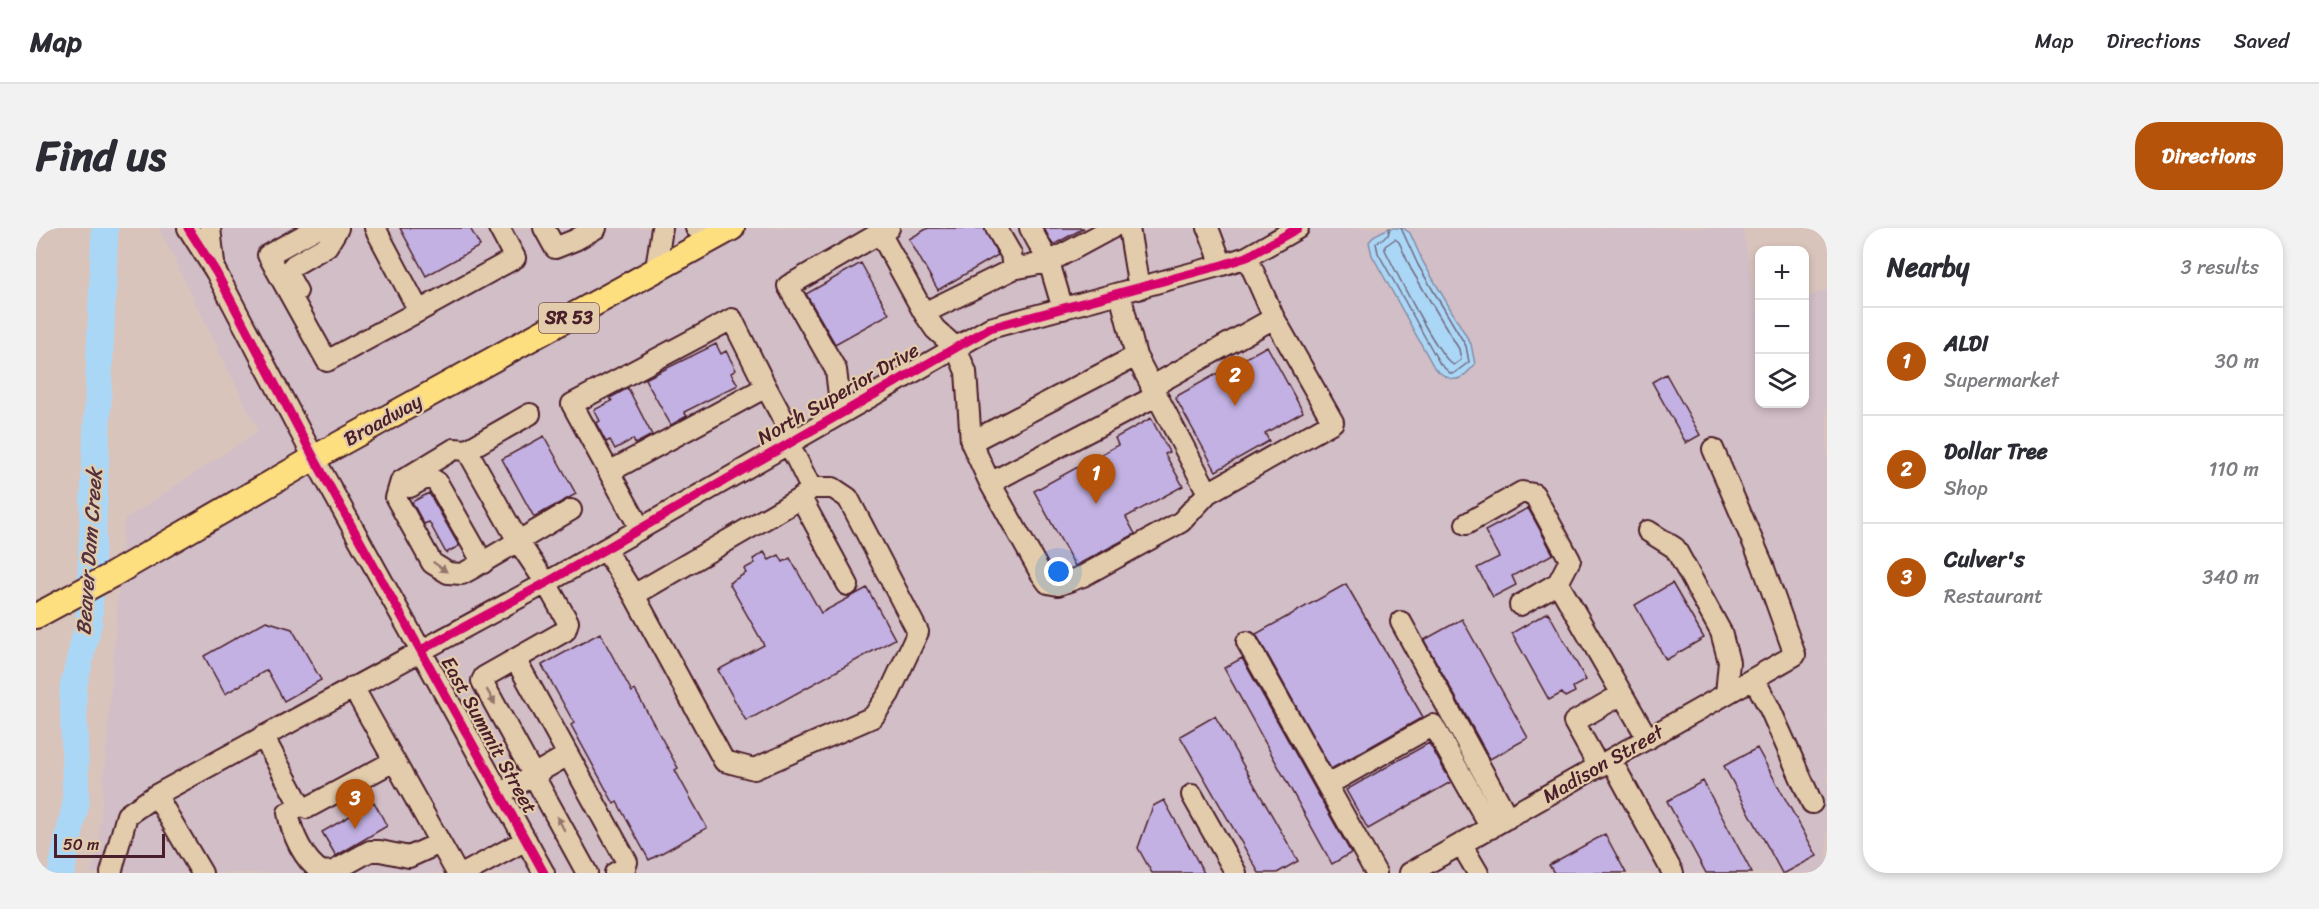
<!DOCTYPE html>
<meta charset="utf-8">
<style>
:root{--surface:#fff;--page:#f2f2f3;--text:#2b2b33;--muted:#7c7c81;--line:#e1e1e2;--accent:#b45309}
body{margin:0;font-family:Sriracha,sans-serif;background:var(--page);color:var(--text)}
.controls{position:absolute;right:18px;top:18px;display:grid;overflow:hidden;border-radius:12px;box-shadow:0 3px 9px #0003}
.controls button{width:54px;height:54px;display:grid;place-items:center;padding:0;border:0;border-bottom:2px solid var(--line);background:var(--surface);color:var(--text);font:30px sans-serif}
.scale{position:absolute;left:18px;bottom:15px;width:111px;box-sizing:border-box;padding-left:6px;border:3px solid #4a1f2b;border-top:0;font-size:16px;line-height:21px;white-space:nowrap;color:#4a1f2b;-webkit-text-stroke:4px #e3ccac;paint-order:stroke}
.you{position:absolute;left:1023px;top:344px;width:21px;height:21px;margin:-15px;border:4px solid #fff;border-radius:50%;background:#1a73e8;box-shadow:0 0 0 9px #1a73e833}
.badge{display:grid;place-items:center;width:39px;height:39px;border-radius:50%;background:var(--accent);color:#fff;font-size:20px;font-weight:700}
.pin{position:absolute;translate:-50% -50px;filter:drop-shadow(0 2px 3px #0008)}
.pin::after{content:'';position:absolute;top:32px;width:21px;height:18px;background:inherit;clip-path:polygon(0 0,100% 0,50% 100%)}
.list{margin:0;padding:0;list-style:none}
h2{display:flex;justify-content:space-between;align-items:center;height:78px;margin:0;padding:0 24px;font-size:26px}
h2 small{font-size:20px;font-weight:400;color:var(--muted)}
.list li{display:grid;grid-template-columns:39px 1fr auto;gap:18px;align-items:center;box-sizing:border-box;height:108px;padding:0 24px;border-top:2px solid var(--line)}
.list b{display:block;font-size:22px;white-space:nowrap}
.list p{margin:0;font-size:20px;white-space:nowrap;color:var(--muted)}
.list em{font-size:20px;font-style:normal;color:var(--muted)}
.icon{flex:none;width:33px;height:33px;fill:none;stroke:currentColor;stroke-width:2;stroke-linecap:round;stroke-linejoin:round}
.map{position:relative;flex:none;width:1791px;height:645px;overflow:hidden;border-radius:24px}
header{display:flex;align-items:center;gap:36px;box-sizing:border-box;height:84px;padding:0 30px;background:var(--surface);border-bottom:2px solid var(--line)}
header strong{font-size:28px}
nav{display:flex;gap:33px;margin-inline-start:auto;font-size:21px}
.intro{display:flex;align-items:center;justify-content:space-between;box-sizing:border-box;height:144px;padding:0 36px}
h1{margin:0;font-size:42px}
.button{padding:15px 27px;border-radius:24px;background:var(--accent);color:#fff;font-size:21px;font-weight:700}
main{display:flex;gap:36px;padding:0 36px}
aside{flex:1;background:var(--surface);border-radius:24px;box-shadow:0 3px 9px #0003}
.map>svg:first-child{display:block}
.built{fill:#d2bec7}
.water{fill:#abd7f7;stroke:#848da5;stroke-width:1.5}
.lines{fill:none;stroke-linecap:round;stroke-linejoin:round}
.shore{stroke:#71697d;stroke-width:1.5}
.river{stroke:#abd7f7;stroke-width:27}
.building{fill:#c2b1e2;stroke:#4a1f2b;stroke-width:1.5}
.minor-casing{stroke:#4a1f2b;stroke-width:24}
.major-casing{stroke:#4a1f2b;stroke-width:28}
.minor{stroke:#e3ccac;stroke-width:20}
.major{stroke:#fedf80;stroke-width:24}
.cycleway-casing{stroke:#e3ccac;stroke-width:13}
.cycleway{stroke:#d6006c;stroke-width:9}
.oneway{fill:#96766c}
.labels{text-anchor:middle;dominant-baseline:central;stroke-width:4.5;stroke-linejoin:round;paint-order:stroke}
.shield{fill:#e3ccac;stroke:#785352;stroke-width:1.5}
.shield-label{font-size:18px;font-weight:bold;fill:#4a1f2b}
.street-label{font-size:20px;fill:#4a1f2b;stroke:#e3ccac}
.water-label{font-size:21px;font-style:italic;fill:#54313f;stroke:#e3ccac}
</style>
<header>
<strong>Map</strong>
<nav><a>Map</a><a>Directions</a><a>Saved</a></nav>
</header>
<div class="intro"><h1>Find us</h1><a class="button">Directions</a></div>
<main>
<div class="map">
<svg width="1791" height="645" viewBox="0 0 1791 645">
<rect width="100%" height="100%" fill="#d9c4bc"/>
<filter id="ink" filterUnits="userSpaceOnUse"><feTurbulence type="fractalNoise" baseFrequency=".0167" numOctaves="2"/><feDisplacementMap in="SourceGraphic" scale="12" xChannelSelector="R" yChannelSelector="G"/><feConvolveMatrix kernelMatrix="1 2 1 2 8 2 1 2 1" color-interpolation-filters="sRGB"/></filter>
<g filter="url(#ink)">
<path class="built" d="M123 0H1707L1721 85H1723L1724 176H1768L1769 70 1791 62V645H54L62 622 88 292 222 203Z"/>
<path class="water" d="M1353 0H1367L1374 5 1387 34 1435 116 1439 136C1424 155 1417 156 1399 141L1336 27 1333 14 1339 7Z"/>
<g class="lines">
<path class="shore" d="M1354 0 1352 7 1340 15 1342 25 1404 136 1414 145 1417 146 1433 134 1430 118 1382 37 1365 0
M1359 11 1363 14 1375 41 1423 121 1425 132 1418 137C1403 132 1359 41 1349 22V18Z"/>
<path class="river" d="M25 645 40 575 37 460 53 393 69 0"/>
</g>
<path class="building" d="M364 0H434L444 18 390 48Z
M892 0H948L962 27 902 62 873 11Z
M1008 0H1048L1017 17Z
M825 35 853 86 799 116 770 66Z
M680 116 685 126 690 123 700 142 695 145 702 157 648 184 651 188 635 197 609 151Z
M1231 118 1267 184 1229 205 1233 213 1180 243 1139 169Z
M1630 146 1664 207 1650 215 1616 154Z
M592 160 616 207 599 216 597 211 579 221 574 212 570 214 560 195 564 193 558 182 576 173 574 170Z
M1115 190 1133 224 1129 226 1147 258 1090 289 1099 306 1039 338 998 263 1082 217 1079 210Z
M508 208 540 266 498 289 466 231Z
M393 265 423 318 410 325 393 294 388 296 376 274Z
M1492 280 1517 326 1476 348 1480 357 1457 369 1441 340 1463 329 1449 303Z
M728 324 733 332 743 327 747 334 754 330 785 385 831 360 859 411 710 493 682 442 728 417 693 355 710 345 708 341 719 335 717 331Z
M1636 355 1668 410 1630 432 1599 377Z
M1310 356 1387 489 1295 541 1220 406Z
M1512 384 1550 452 1537 459 1539 464 1529 469 1526 465 1513 472 1476 405Z
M1426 391 1492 510 1454 531 1388 412Z
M230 393 256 401 285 452 248 473 231 442 189 466 168 428Z
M564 405 596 464 599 462 642 540 639 542 671 600 613 632 581 574 578 576 535 497 538 495 506 437Z
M1206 430 1315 625 1296 636 1188 440Z
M1179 488 1262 633 1241 645H1223L1144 508Z
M1393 515 1415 554 1332 601 1310 562Z
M1721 520 1781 628 1749 645H1746L1688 538Z
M1667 553 1716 645H1670L1631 573Z
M1128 572 1168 645H1116L1102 620 1117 578Z
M338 574 351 598 300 628 286 604Z
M1569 606 1590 645H1518L1513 637Z"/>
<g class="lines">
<defs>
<path id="minor" d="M152 0 180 44 278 230 508 645
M174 0 178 35
M281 0 232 27 291 133 383 83
M339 0 383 83 479 30 463 0
M508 0 519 20 539 12 560 0
M660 0 677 10
M853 0 844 5 888 85 977 41 1013 34 1076 0
M960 0 975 26 977 41
M994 0 1013 34 1027 81
M1093 0 1103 61
M1172 0 1186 37
M620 41 626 0
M261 63 251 45 258 37 291 18 302 0
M1084 66 1100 128 1172 265
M888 85 899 101 920 120 930 144 935 214 954 255 1004 344 1012 355 1022 357 1047 348 1145 294 1172 265 1297 194 1238 90 1211 29
M1115 159 1238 90
M805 184 800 142 752 58 844 5
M935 214 1100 128
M431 222 494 186
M573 244 536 176 696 91 730 159
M954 255 1120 168
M374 259C384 253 391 247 401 254L447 335
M765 270 812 357
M535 282 437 340 426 346 412 345 396 335 360 270 365 253 418 221 431 222 482 313 510 355 532 394 529 403 448 449 446 453 551 645
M1430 296 1486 264 1498 266 1534 332 1522 355 1612 511
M604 300 573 244 730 159 758 211
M1612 303 1639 320 1685 404 1693 434 1690 466
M569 321 598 367 688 533 718 541 837 489 853 466 882 404 812 270 797 260H775L752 214
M598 367 765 270 775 260
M1484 377 1522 355
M1365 394 1472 590
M1211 414 1340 645
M480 432 591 634 589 640 579 645
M1718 451 1734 481 1776 575
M317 459 421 645
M227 508 264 577 271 580 358 533
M1575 532 1637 645
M1563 539 1538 494 1586 466
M1291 557 1397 497 1455 600
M464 566 532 527
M1156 567 1200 645
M264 577 252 585C256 606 268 633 286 644L298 643 334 623H344L373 629 404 615
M1425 616 1442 645
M75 645 91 587 120 567
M166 645 120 567 510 355 954 100 1186 37 1211 29 1262 0
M429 645 490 612
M1374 645 1759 427 1726 335 1677 221"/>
<path id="major" d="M0 388 76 347 278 230 696 0"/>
</defs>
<use href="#minor" class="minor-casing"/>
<use href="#major" class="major-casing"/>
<use href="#minor" class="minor"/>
<use href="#major" class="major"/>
<defs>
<path id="cycleway" d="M152 0 180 44 278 230 508 645
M385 422 510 355 954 100 1186 37 1211 29 1262 0"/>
</defs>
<use href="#cycleway" class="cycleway-casing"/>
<use href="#cycleway" class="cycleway"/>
</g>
<defs><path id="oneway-solid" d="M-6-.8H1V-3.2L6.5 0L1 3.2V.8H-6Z" transform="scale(1.5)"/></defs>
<g class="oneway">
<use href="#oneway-solid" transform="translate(404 339) rotate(35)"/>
<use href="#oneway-solid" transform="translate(455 469) rotate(61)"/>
<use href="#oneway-solid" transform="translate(525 596) rotate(-118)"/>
</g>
</g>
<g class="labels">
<rect class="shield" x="503" y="75" width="60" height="30" rx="4.5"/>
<g class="shield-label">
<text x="533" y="90">SR 53</text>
</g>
<g class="street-label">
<text transform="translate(802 166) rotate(-30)">North Superior Drive</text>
<text transform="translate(347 192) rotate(-29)">Broadway</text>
<text transform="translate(453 507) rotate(61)">East Summit Street</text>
<text transform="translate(1567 536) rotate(-30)">Madison Street</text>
</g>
<g class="water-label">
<text transform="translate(53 324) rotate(-86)">Beaver Dam Creek</text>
</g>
</g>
</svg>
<div class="controls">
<button>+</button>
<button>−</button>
<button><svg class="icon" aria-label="layers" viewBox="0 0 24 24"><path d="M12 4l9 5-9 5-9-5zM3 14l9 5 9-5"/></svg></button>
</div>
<div class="scale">50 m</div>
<div class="you"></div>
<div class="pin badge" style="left:1060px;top:276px">1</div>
<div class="pin badge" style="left:1199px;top:178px">2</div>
<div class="pin badge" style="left:319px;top:601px">3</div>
</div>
<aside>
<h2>Nearby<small>3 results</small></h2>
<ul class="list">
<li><span class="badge">1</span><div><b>ALDI</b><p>Supermarket</p></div><em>30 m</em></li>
<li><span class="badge">2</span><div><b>Dollar Tree</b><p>Shop</p></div><em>110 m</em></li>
<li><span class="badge">3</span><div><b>Culver's</b><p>Restaurant</p></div><em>340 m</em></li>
</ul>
</aside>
</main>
